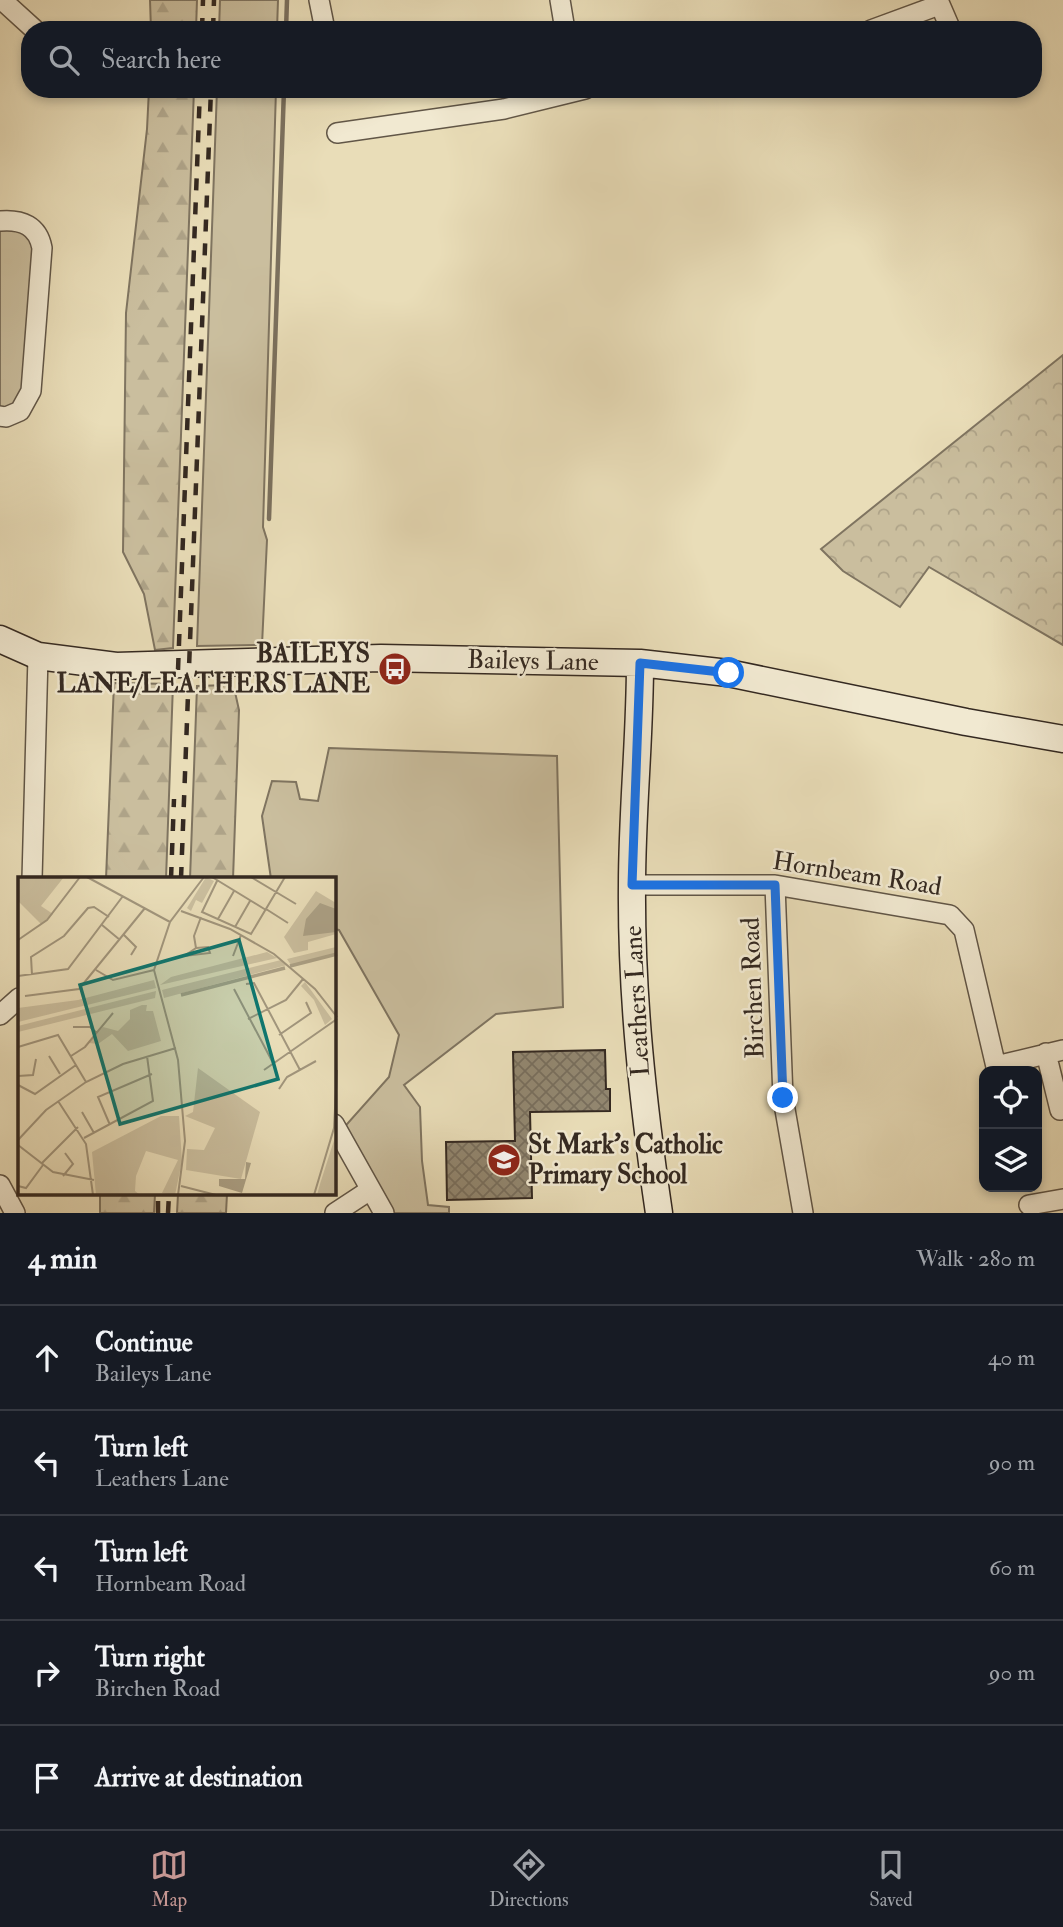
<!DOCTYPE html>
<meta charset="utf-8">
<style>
:root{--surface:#171b24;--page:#20242c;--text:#f1f3f6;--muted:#9ea1a6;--line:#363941;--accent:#c59692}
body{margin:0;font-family:"IM FELL Double Pica",serif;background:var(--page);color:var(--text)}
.controls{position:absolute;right:21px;bottom:21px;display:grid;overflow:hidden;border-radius:14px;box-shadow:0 4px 10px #0003}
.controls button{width:63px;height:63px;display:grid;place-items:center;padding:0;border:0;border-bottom:2px solid var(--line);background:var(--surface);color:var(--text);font:35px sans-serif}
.stop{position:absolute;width:21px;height:21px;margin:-16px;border:5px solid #1a73e8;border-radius:50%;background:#fff}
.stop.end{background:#1a73e8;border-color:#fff;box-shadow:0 2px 7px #0008}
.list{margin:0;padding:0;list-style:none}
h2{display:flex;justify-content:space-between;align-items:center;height:91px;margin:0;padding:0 28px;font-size:30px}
h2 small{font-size:23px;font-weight:400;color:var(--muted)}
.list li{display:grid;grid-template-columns:46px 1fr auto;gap:21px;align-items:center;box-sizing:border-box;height:105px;padding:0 28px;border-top:2px solid var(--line)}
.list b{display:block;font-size:26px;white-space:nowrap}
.list p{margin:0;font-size:23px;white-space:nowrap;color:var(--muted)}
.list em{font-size:23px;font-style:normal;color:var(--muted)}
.icon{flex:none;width:38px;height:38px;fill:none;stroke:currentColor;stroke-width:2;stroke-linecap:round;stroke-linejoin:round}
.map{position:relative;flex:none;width:1063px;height:1213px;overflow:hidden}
.search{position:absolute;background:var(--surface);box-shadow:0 4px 10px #0003;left:21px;right:21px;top:21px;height:77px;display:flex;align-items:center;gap:18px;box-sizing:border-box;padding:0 24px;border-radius:28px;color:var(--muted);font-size:26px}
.sheet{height:616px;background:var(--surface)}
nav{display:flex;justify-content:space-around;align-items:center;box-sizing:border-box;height:98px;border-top:2px solid var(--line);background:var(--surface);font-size:19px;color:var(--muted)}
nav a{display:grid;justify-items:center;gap:4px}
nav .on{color:var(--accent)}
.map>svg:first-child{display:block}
.green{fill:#cabe9e;stroke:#7f7460;stroke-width:2}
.forest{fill:url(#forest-firs);stroke:#7f7460;stroke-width:2}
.park{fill:url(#park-crowns);stroke:#7f7460;stroke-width:2}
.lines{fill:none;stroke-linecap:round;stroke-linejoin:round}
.stream{stroke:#7b705d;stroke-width:4.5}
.building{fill:url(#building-cross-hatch);stroke:#342921;stroke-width:2}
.street-casing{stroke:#615647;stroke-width:22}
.secondary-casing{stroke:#342921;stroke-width:29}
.street{stroke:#f1e9d1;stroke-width:19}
.secondary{stroke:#f1e9d1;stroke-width:26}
.rail{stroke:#342921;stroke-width:4.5;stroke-dasharray:12 12;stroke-linecap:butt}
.route{stroke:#1a73e8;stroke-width:9}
.labels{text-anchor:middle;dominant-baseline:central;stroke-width:5;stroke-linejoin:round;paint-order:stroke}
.poi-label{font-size:26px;font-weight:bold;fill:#342921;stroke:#f1e9d1;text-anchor:end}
.street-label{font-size:26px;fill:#342921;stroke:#f1e9d1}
.inset-river{fill:none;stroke:#aba085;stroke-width:3.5}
.inset-road{fill:none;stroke:#a1957c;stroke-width:2}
.view{fill:#0f766e;fill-opacity:0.15;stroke:#0f766e;stroke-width:3.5}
.inset-edge{fill:none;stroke:#342921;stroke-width:3.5}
</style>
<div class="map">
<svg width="1063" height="1213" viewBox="0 0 1063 1213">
<defs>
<pattern id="forest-firs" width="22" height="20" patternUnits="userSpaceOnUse" patternTransform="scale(1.75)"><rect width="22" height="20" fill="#cabe9e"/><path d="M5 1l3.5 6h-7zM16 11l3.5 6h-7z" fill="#aea388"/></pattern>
<pattern id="park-crowns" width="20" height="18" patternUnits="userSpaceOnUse" patternTransform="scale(1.75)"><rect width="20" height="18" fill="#cabe9e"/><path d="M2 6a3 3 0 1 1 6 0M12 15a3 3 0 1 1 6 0" fill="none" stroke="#aea388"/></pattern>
<pattern id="building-cross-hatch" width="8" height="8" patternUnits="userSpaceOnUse" patternTransform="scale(1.75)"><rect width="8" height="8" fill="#928770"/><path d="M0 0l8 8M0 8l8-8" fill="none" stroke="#786e5c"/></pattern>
</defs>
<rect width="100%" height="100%" fill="#e9ddb8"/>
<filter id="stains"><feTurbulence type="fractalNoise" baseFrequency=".00286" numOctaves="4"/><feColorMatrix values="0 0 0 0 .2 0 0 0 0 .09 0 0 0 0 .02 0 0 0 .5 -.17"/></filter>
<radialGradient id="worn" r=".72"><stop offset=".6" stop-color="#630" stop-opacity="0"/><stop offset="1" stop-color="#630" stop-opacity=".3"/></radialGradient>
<path class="green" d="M220 0H278L277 30H219Z
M217 89H276L263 527 267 540 262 645 197 646Z
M0 230H21L33 244 23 392 11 406 0 409Z
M329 748 557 756 563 1007 496 1014 404 1085 420 1107 422 1161 428 1205 449 1207V1213H389L339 1133 389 1077 399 1035 339 930 334 929V879H271L262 816 272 781 296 782 300 799 318 801Z"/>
<path class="forest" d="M150 0H197L196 30H151Z
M149 89H194L173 648 155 650 144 594 123 552 126 313 147 129Z
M114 683 173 684 166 879H106Z
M228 685 235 692 239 710 233 879H190L197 686Z
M100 1194H155L154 1213H100Z
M178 1194H227L226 1213H177Z"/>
<path class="park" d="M1063 355V645L929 567 900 607 843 571 821 549Z"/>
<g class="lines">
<path class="stream" d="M286 30 287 0
M269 519 284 89"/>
</g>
<path class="building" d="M605 1050 606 1089H610V1111L530 1112 532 1198 447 1200 446 1142 515 1141 513 1052Z"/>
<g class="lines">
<defs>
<path id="street" d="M2 0 35 30
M319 0 325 30
M560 0 565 30
M938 0 951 30
M871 30 939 5
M337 133 504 109 585 89
M0 221C22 219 38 226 42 248L31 391 20 411 6 417 0 416
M32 879 38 656
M632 885H775L950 915 964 930 997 1071
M775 885 783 1098 803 1213
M0 1015 19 998
M1046 1053 1060 1110
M996 1066 1063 1050
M334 1124 384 1213
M0 1185 15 1213
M1029 1205 1063 1199
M335 1213 370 1190"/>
<path id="secondary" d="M0 639 38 656 116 666 381 658 640 663 728 673 966 722 1063 739
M640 663C640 737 632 811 632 885 631 995 643 1104 659 1213"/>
</defs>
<use href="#street" class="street-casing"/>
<use href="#secondary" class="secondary-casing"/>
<use href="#street" class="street"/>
<use href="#secondary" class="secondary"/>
<path class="rail" d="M202 30 203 0
M213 30 214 0
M178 670 200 89
M171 879 174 799
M181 879 211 89
M158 1213V1194
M168 1213 169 1194"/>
</g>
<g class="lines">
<path class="route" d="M729 673 640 663 632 885H775L783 1098"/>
</g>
<defs>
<symbol id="bus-disc" viewBox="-11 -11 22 22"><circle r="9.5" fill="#8f2418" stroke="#f1e9d1"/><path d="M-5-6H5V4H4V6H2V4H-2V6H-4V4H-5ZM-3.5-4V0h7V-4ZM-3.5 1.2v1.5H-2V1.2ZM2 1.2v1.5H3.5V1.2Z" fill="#fff"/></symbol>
<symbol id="school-disc" viewBox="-11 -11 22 22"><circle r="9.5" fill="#8f2418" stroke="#f1e9d1"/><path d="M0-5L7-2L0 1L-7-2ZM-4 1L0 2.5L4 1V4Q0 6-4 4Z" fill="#fff"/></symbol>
</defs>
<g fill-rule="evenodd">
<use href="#bus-disc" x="376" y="650" width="38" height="38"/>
<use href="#school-disc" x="485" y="1141" width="38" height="38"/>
</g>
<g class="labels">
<g class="poi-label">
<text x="370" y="654">BAILEYS<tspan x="370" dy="30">LANE/LEATHERS LANE</tspan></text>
<text x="528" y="1145" text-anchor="start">St Mark's Catholic<tspan x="528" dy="30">Primary School</tspan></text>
</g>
<g class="street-label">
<text transform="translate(533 661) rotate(1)">Baileys Lane</text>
<text transform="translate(857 874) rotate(9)">Hornbeam Road</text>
<text transform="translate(753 988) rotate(-92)">Birchen Road</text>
<text transform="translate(637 1001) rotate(-93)">Leathers Lane</text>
</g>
</g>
<g transform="translate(18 877)">
<rect width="318" height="318" fill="#e9ddb8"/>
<path d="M188 0 196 4 184 26 178 23 173 34 169 31ZM298 14 318 26V57L290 65V73L276 76 266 60ZM318 70V77L273 88 269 82ZM263 83 269 88 146 121 144 113ZM124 128H129L128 134H135L143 164 110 174 94 157 80 167 71 166 85 150 100 154 112 142V133ZM143 239H161L164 284 157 318 144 316 160 283 128 274 118 299 117 314 122 318H78L74 275ZM318 257V318H299L302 307Z" fill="#cabe9e"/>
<path d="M249 75 259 81 142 108 153 100ZM136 103 138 111 0 145V131L60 123ZM138 114 137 121 0 155V149Z" fill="#cabe9e"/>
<path d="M287 105 314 142 307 148 296 123 283 109Z" fill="#cabe9e"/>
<path d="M0 0H46L23 29 35 37 23 47 0 24ZM180 191 242 235 223 302 168 293 169 272 186 273 197 251 167 239 175 235Z" fill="#cabe9e"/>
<path d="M302 26 318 32V55L285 59 288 42ZM228 285 233 286 224 316 201 309V302H227Z" fill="#aba085"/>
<path class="inset-river" d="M272 89 319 77M163 118 267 91"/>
<path class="inset-road" d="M69 0 152 45M194 0 248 33M233 0 278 27M199 4 184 35 233 57 267 0M248 32 270 46M163 34 212 52 256 77 297 112 319 140M200 42 216 14M84 48 102 63M217 50 232 24M106 58 118 70 113 78M0 63 29 43 62 0M178 71 190 70 192 76 166 79 178 71 176 59 183 40M215 79 223 58M78 93 95 103 136 93M14 98 13 80 46 59 70 31 76 30 91 40M0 99 50 92 105 19M228 107 236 106 282 193M216 112 255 186M7 119 61 112 127 31M230 142 268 123 285 102M55 150H72L79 156M261 158 293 136 288 125M0 170 40 158 68 205M31 179 42 197M53 179 67 170 95 136M246 193 319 142M0 199 15 198 18 182M0 208 17 217 58 188M261 212 269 200 298 184M40 224 68 267 75 318M64 235 76 256M92 248 80 220 134 197M66 261 135 224 129 179M0 263 28 233 68 205 105 187 158 171M0 268 35 295 76 303M23 287 60 250M45 299 55 287 47 276M0 309 8 311 25 288M163 309 198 318M160 318 167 264 160 183 136 93 152 45 186 0M296 318 316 251 319 193"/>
<path class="view" d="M221 63 260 202 102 247 62 108Z"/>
<rect width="318" height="318" class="inset-edge"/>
</g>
<rect width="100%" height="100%" filter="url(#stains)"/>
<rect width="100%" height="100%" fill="url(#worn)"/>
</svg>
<div class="controls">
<button><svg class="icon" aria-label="locate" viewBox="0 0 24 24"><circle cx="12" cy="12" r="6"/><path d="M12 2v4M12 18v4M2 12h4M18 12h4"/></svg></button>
<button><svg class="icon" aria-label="layers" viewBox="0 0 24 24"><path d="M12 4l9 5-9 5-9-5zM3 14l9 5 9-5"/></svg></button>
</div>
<div class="stop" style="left:729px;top:673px"></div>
<div class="stop end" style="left:783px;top:1098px"></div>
<div class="search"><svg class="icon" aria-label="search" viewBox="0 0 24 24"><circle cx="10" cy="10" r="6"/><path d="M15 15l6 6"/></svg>Search here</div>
</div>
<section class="sheet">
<h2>4 min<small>Walk · 280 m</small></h2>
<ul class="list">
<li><svg class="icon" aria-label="ahead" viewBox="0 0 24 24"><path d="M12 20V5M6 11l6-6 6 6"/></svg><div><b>Continue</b><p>Baileys Lane</p></div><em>40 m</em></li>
<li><svg class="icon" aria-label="left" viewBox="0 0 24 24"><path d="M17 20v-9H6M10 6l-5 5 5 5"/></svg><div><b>Turn left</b><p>Leathers Lane</p></div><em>90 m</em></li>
<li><svg class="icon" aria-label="left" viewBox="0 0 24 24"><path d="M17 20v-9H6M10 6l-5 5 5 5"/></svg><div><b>Turn left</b><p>Hornbeam Road</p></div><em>60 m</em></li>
<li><svg class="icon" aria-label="right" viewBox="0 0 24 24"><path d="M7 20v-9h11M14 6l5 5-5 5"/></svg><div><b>Turn right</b><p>Birchen Road</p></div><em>90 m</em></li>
<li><svg class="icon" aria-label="arrive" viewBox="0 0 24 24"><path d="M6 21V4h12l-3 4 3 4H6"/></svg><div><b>Arrive at destination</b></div></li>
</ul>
</section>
<nav>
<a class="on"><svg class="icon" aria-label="map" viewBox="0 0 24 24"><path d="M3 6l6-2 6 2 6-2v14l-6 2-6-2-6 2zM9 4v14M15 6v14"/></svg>Map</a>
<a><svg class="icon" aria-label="directions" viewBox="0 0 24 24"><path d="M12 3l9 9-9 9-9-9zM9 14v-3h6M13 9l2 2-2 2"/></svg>Directions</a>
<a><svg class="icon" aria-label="saved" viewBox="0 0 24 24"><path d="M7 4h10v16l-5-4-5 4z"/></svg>Saved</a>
</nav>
